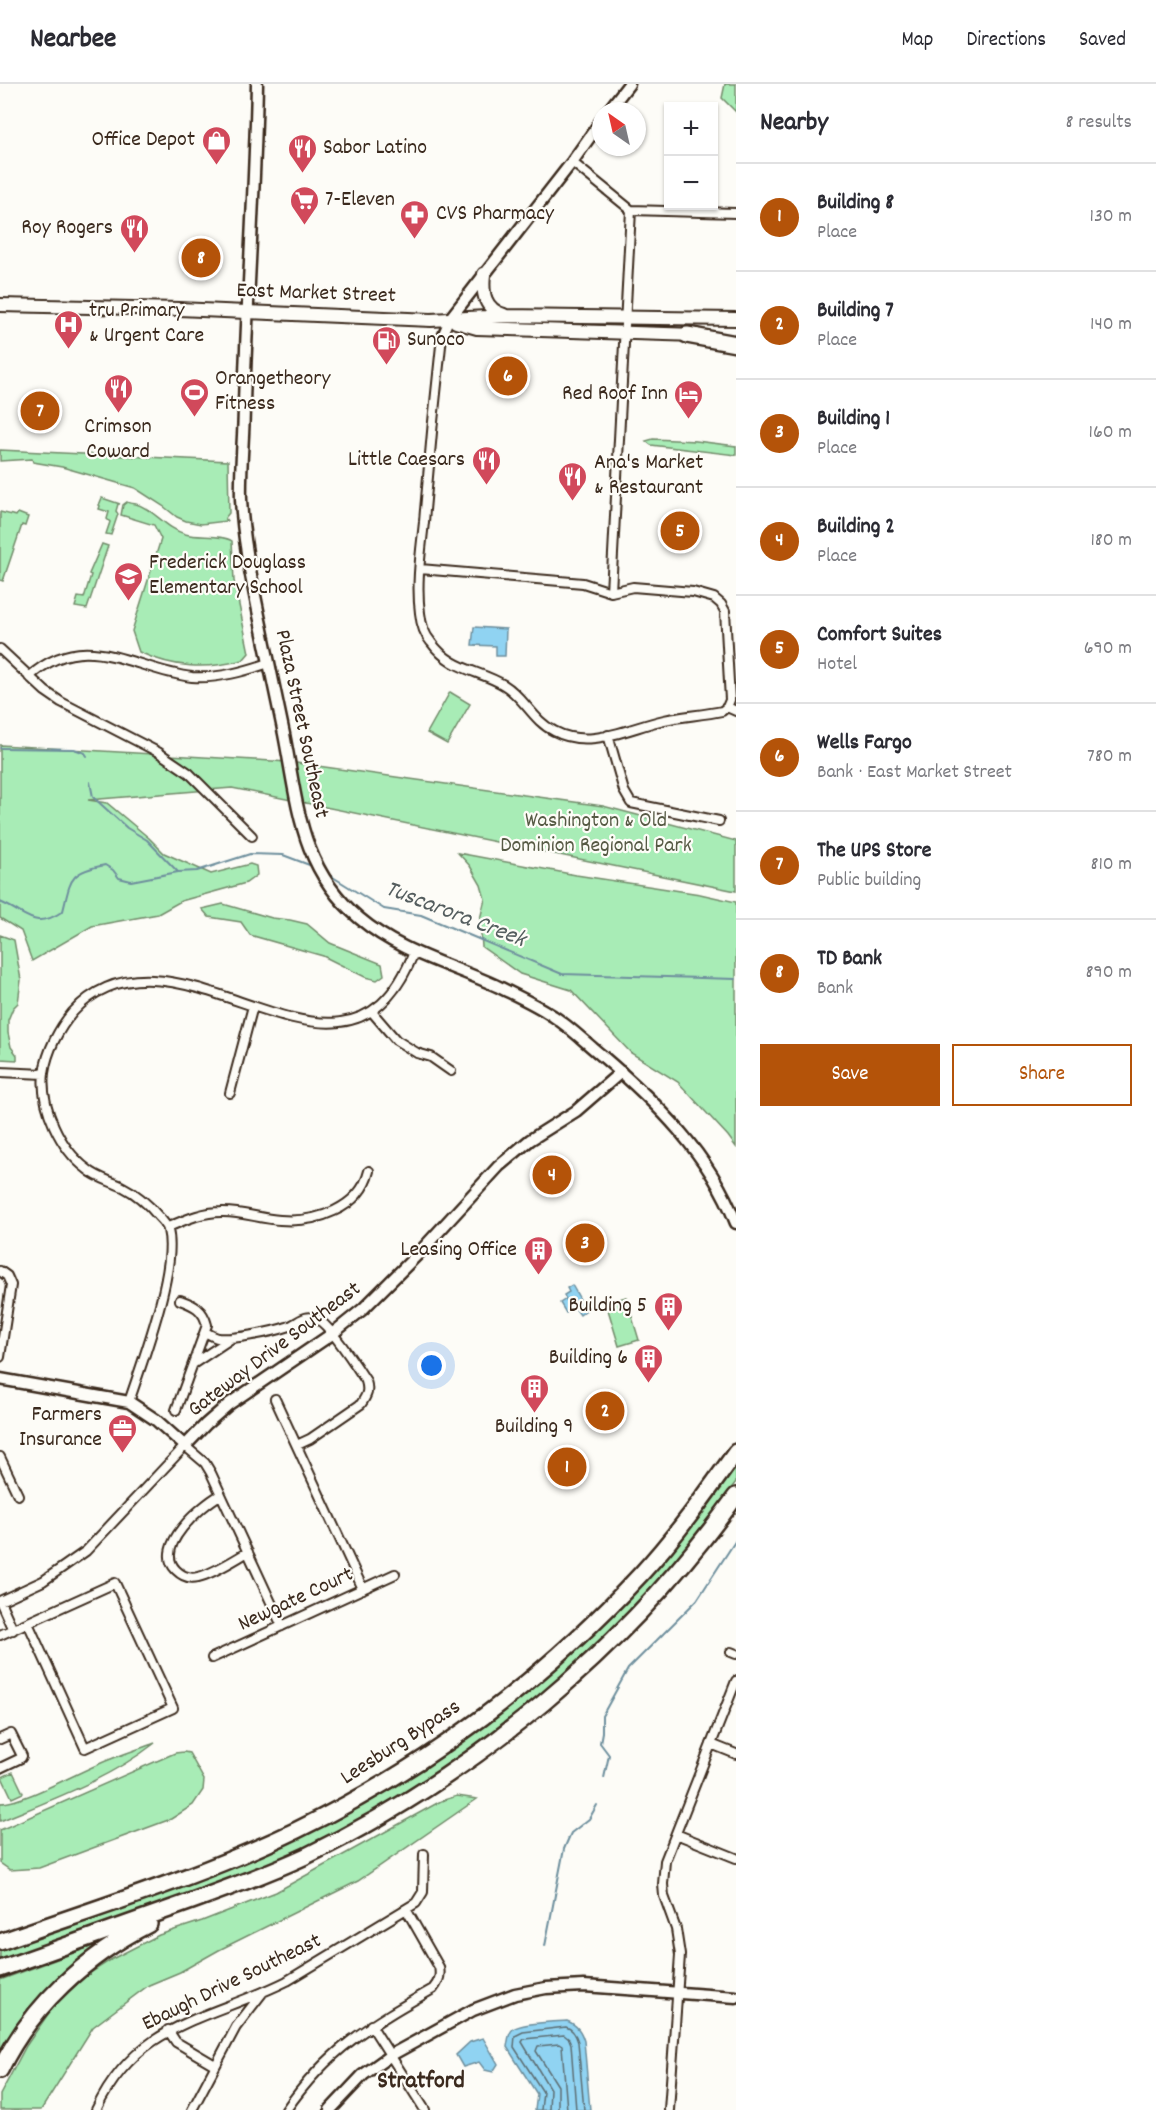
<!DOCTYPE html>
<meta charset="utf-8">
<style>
:root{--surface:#fff;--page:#f2f2f3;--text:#2b2b33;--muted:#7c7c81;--line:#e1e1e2;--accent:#b45309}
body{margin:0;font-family:Dekko,sans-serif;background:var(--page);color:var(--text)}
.controls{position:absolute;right:18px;top:18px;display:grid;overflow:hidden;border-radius:0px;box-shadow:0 2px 4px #0004}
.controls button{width:54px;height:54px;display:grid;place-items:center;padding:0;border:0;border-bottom:2px solid var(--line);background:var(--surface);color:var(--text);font:30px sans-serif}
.compass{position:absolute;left:592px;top:18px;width:54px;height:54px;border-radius:50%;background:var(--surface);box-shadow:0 2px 4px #0004;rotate:326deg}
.you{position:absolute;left:432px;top:1282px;width:21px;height:21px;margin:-15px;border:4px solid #fff;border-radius:50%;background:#1a73e8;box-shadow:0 0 0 9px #1a73e833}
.badge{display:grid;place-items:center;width:39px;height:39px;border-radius:50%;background:var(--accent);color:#fff;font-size:20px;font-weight:700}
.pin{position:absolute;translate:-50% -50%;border:3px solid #fff;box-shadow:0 2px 6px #0006}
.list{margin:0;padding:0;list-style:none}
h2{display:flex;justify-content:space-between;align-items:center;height:78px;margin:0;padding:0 24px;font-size:26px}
h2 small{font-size:20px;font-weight:400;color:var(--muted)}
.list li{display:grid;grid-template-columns:39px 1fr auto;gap:18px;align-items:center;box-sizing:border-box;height:108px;padding:0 24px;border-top:2px solid var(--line)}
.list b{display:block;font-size:22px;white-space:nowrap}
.list p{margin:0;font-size:20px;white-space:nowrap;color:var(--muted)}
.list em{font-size:20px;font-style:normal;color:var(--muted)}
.actions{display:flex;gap:12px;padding:18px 24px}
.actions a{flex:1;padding:14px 0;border:2px solid var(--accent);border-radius:0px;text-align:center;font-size:21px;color:var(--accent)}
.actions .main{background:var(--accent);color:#fff}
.map{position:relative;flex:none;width:736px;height:2026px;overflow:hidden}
header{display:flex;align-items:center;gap:36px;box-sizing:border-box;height:84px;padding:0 30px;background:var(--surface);border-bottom:2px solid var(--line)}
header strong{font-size:28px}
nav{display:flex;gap:33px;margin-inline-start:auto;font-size:21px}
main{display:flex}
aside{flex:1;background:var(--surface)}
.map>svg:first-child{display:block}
.green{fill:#a8ecb6;stroke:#728b6a;stroke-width:1.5}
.water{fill:#90d3f2;stroke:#6e8f9d;stroke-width:1.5}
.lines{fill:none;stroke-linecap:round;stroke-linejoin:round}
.shore{stroke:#5d6e73;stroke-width:1.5}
.stream{stroke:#6e8f9d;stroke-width:2}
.minor-casing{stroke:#3b2a1e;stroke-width:12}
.tertiary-casing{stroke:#3b2a1e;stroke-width:15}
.secondary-casing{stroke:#3b2a1e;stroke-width:15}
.primary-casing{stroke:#3b2a1e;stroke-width:16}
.motorway-casing{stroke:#3b2a1e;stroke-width:20}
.minor{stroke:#fdfcf7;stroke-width:8}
.tertiary{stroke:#fdfcf7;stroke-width:10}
.secondary{stroke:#fdfcf7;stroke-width:10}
.primary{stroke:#fdfcf7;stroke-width:12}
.motorway{stroke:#fdfcf7;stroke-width:15}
.labels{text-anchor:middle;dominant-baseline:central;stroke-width:4.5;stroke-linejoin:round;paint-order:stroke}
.poi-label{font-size:22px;fill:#3b2a1e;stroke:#fdfcf7;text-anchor:end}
.street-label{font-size:22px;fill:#3b2a1e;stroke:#fdfcf7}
.park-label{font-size:22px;fill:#565a44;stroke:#fdfcf7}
.water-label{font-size:24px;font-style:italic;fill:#545d5e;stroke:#fdfcf7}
.neighbourhood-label{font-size:24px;font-weight:bold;fill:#3b2a1e;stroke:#fdfcf7}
</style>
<header>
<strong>Nearbee</strong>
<nav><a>Map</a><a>Directions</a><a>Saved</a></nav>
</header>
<main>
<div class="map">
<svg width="736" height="2026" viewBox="0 0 736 2026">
<rect width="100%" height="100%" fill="#fdfcf7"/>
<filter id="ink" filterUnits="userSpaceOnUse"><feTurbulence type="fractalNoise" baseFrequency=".0167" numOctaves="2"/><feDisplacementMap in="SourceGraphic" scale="12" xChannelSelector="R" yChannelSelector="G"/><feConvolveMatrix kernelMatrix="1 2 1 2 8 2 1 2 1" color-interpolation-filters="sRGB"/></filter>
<g filter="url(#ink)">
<path class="green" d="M725 0H736V28L722 14Z
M653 355 696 357 736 362V371L651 361 646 357Z
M0 366 228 377 229 429 225 434 227 437 201 440 186 437 177 433 163 422 135 404 62 383 33 378 32 375 0 377Z
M102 414 120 420H118L116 427 118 430 111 451 106 450 110 438 107 435 109 428 99 425 100 422 99 421Z
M127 418C130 420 133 419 136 420 154 425 166 445 185 450 198 454 222 450 232 457L234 497 249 569 243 576C206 586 174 584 139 568L132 547 161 455 154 441 121 431 123 421Z
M0 428 16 432 18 429 28 433 25 442 22 441 3 497 0 496Z
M102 460 108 462 87 525 75 523 78 513 84 514 91 491 89 490Z
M450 608 470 620 447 660 427 649Z
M0 661 289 678 603 722 736 757V807L232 704 88 716 107 719 149 754 164 769 211 790 250 780 256 782 257 791 246 799 181 817 158 830 92 842 32 877 21 847 0 834Z
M458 769 576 791 700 810 736 818V1063L728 1052 678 998 631 969 571 906 520 890 482 863 480 835 485 815 481 801 470 782Z
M223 820 272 834 290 836 307 840 330 859 382 880 384 891 377 896 365 893 323 872 250 851 241 838 209 833 202 825Z
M0 851 14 856 21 896 18 919 13 924 8 936V949L11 963 17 971V976L0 975Z
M626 1213 639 1256 619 1262 606 1219Z
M736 1376V1398L657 1500 584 1576 520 1630 439 1689 354 1741 270 1781 0 1880V1865L207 1791 262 1768 528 1605Z
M155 1659C109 1695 53 1715 0 1737V1719C23 1719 75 1690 99 1680 117 1672 136 1666 155 1659Z
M184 1668 189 1669 204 1696 203 1706 193 1721 171 1735 39 1784 10 1786 0 1779V1746L175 1669Z
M13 1688 23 1709 12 1714 2 1693Z
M457 1712 477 1715 358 1797 219 1866 180 1888 149 1901 93 1943 41 2026H0V2011L26 1962 53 1923 87 1891 112 1875 159 1851 202 1837 276 1808 441 1717Z
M109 1856C55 1891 32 1919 0 1974V1896Z"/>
<path class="water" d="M474 543 506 545 505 572H496V562L472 561Z
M572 1201 586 1226 580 1231 575 1224 566 1229 560 1219 566 1215 564 1211 569 1208 567 1204Z
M567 1937C577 1941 581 1947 584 1957L590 2026H535L537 2010 507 1963C508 1958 508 1949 513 1945 524 1938 554 1938 567 1937Z
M483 1954 498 1980 493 1988 485 1986 479 1978 463 1983 456 1971 470 1958Z"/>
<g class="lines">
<path class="shore" d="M541 2026 543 2008 514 1963 515 1952 523 1948 566 1943C573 1945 576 1951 578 1958L584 2026
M549 2026 550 2005 522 1958 524 1955 564 1951 569 1955 571 1960 576 2026
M558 2026V2002L536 1967 538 1962 559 1960 562 1962 567 2026"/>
<path class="stream" d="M0 664 74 665 85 669 87 672
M90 698 93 713 127 744 147 756 178 788
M328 790 384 825 421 831 562 890 736 895
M0 818C27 829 34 847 63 827 71 795 69 788 105 781L113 786 119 794 131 797 178 788 197 787 250 770 283 771 312 782
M604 1694 609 1671 600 1659 602 1648V1632L628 1585 697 1516 736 1456
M545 1862 564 1765 571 1749 589 1735 597 1721"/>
<defs>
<path id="minor" d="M572 78 631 126 611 508
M631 126 736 129
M420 485 583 499 611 508 633 503 693 508 714 514 721 520 725 527 730 616 727 623 722 627C703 631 683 632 664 636 628 644 589 666 554 647 533 637 524 613 504 601 477 585 452 587 431 558 424 550 421 539 420 529 416 499 421 467 424 438 429 376 435 314 442 252L449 236
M0 565 45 607 61 618 158 668 189 689 252 752
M29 593C85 542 133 586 192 593 218 595 245 587 269 579
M727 623 736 627
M608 651 624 707 631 719 719 737
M372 928 396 956 417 969 431 973 451 987
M0 988 44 990
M230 1009 253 922
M168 1143C185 1136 202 1128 221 1128 241 1127 260 1135 280 1136 315 1139 360 1125 369 1087
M0 1187 7 1192 11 1201 0 1273
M205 1248C209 1250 214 1253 218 1254 232 1256 272 1248 287 1243 298 1240 304 1229 317 1235 330 1241 357 1283 366 1297 369 1307 367 1311 361 1320L310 1355 297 1361
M193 1280 232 1254
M275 1315 363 1505
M129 1318C142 1278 178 1184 168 1146 167 1141 162 1136 158 1132 148 1120 137 1110 123 1103 111 1097 97 1094 87 1085 60 1065 40 1022 44 989 47 967 59 944 73 928 176 816 345 1047 414 868
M176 1326 207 1241C203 1225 194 1221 180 1216
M0 1373 18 1411
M220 1411C201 1422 153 1463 176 1486 182 1492 190 1495 198 1493 213 1490 234 1476 248 1468
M0 1517 43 1497 86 1467 185 1362 205 1379 211 1389 282 1542
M0 1517 13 1546
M0 1551 115 1499 173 1624 85 1664 28 1539
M731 1568 736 1570
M212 1574 395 1490
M0 1655 11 1650 22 1672 21 1674 0 1684
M711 1660 736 1670
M676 1750 736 1774
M371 1941 425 2026
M168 1946 176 1958 215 1981
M96 2026C138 1937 209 1936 287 1897L416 1819 423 1808 424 1770
M192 2026 236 1943 263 1908
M286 2026C328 1965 370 1941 433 1905 439 1898 441 1892 439 1883L406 1825
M669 2026 680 1871 676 1845 664 1812 663 1800 665 1777 736 1597"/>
<path id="tertiary" d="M608 27 629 0
M449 236 572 78 601 37
M0 1295 129 1318 156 1336 185 1362 206 1340 229 1320 332 1250 363 1225 417 1171 499 1082 530 1056 576 1027 621 988
M330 2026 363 1991 391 1971 473 1926 515 1910 546 1904 584 1902 736 1913"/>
<path id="secondary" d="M257 0C255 107 247 213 244 320 244 352 240 384 241 415 243 456 252 497 260 536 268 574 276 612 284 650 298 721 300 784 359 834 400 869 452 881 499 903 517 912 537 921 553 932 570 943 585 958 601 971 656 1018 709 1069 736 1139"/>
<path id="primary" d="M484 190C482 209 484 225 504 231
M0 221 179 225 431 236 505 232 736 235
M456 238 477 244 696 251"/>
<path id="motorway" d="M687 251 736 260
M0 1858C99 1823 202 1792 297 1746 427 1683 543 1596 641 1490 676 1452 706 1410 736 1368
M0 1885C64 1862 128 1840 192 1817 231 1803 269 1789 306 1772 476 1690 626 1565 736 1412
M0 1986C31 1922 86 1872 149 1840"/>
</defs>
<use href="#minor" class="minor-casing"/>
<use href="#tertiary" class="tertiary-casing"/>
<use href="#secondary" class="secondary-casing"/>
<use href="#primary" class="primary-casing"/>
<use href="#motorway" class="motorway-casing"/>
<use href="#minor" class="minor"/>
<use href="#tertiary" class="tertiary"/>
<use href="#secondary" class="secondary"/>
<use href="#primary" class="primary"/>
<use href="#motorway" class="motorway"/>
</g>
</g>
<defs>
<symbol id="shop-pin" viewBox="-11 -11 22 30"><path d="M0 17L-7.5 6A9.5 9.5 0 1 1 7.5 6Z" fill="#d1495b" stroke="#fdfcf7"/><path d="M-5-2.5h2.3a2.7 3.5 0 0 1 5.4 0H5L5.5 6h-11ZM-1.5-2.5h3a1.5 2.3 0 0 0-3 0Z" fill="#fff"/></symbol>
<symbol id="restaurant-pin" viewBox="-11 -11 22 30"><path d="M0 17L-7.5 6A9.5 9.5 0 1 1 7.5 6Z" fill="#d1495b" stroke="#fdfcf7"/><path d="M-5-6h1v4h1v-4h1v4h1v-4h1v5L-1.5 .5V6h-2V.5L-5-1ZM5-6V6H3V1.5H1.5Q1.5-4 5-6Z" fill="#fff"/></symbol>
<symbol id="supermarket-pin" viewBox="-11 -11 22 30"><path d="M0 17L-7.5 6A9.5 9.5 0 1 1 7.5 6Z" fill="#d1495b" stroke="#fdfcf7"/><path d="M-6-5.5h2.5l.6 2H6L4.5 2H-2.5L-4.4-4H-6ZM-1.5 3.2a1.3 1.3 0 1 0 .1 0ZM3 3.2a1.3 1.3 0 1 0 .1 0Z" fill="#fff"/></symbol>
<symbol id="pharmacy-pin" viewBox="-11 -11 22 30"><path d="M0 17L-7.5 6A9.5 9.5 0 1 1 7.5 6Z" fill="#d1495b" stroke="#fdfcf7"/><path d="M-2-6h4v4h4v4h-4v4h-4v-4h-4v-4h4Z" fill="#fff"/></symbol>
<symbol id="hospital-pin" viewBox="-11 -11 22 30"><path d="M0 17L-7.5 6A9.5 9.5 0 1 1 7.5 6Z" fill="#d1495b" stroke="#fdfcf7"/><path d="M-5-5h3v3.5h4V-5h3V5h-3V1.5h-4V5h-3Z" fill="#fff"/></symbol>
<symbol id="fuel-pin" viewBox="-11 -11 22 30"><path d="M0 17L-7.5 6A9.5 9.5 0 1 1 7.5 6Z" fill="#d1495b" stroke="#fdfcf7"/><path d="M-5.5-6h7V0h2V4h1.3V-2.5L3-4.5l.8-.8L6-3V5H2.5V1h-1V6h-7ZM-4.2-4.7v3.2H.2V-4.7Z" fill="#fff"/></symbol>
<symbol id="stadium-pin" viewBox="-11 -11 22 30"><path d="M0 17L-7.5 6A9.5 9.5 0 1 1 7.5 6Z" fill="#d1495b" stroke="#fdfcf7"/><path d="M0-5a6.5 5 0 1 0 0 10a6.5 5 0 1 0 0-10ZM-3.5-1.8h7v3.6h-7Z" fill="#fff"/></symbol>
<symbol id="hotel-pin" viewBox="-11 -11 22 30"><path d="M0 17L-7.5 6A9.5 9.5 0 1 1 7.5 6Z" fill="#d1495b" stroke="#fdfcf7"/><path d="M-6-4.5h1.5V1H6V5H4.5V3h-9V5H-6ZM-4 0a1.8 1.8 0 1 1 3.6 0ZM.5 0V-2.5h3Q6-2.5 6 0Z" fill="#fff"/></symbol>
<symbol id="school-pin" viewBox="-11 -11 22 30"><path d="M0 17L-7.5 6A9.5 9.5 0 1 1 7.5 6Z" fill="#d1495b" stroke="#fdfcf7"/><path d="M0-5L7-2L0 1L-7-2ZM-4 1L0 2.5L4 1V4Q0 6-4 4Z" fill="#fff"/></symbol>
<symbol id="building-pin" viewBox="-11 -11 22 30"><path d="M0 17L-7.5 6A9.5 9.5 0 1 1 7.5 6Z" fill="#d1495b" stroke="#fdfcf7"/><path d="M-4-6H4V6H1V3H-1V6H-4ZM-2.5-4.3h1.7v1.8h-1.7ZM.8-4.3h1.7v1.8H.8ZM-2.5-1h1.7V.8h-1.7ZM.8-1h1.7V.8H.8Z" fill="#fff"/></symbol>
<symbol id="office-pin" viewBox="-11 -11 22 30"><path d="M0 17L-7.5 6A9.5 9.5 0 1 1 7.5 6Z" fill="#d1495b" stroke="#fdfcf7"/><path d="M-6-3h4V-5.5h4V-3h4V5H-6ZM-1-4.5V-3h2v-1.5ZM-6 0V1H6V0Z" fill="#fff"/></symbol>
</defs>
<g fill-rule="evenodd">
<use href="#shop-pin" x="200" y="40" width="33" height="45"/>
<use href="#restaurant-pin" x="286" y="48" width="33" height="45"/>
<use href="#supermarket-pin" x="288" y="100" width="33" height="45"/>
<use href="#pharmacy-pin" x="398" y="114" width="33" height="45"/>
<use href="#restaurant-pin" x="118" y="128" width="33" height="45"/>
<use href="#hospital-pin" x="52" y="224" width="33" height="45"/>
<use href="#fuel-pin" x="370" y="240" width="33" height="45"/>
<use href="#restaurant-pin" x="102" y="288" width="33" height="45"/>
<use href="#stadium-pin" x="178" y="292" width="33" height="45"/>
<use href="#hotel-pin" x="672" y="294" width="33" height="45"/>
<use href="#restaurant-pin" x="470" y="360" width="33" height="45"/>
<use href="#restaurant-pin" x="556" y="376" width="33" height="45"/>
<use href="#school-pin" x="112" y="476" width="33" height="45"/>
<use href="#building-pin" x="522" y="1150" width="33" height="45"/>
<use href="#building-pin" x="652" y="1206" width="33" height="45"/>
<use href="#building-pin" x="632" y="1258" width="33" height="45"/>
<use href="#building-pin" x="518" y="1288" width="33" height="45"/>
<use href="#office-pin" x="106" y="1328" width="33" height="45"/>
</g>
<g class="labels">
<g class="poi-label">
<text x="195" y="56">Office Depot</text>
<text x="323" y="64" text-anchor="start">Sabor Latino</text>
<text x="325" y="116" text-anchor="start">7-Eleven</text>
<text x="436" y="130" text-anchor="start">CVS Pharmacy</text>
<text x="113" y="144">Roy Rogers</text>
<text x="89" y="227" text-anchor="start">tru Primary<tspan x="89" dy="25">&amp; Urgent Care</tspan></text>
<text x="407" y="256" text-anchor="start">Sunoco</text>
<text x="215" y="295" text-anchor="start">Orangetheory<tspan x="215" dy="25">Fitness</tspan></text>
<text x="668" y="310">Red Roof Inn</text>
<text x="118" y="343" text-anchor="middle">Crimson<tspan x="118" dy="25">Coward</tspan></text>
<text x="465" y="376">Little Caesars</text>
<text x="594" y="379" text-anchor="start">Ana's Market<tspan x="594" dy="25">&amp; Restaurant</tspan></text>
<text x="149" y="479" text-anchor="start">Frederick Douglass<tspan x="149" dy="25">Elementary School</tspan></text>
<text x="517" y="1166">Leasing Office</text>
<text x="647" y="1222">Building 5</text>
<text x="628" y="1274">Building 6</text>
<text x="102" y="1331">Farmers<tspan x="102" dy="25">Insurance</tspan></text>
<text x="534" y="1343" text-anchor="middle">Building 9</text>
</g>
<g class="street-label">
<text transform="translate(316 210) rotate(2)">East Market Street</text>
<text transform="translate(301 640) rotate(78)">Plaza Street Southeast</text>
<text transform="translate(275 1266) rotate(-37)">Gateway Drive Southeast</text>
<text transform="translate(296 1516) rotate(-25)">Newgate Court</text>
<text transform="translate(401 1659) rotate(-33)">Leesburg Bypass</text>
<text transform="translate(232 1899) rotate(-26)">Ebaugh Drive Southeast</text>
</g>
<g class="park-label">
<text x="596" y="737">Washington &amp; Old<tspan x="596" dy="25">Dominion Regional Park</tspan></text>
</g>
<g class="water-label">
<text transform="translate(455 831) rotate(21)">Tuscarora Creek</text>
</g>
<g class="neighbourhood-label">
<text x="421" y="1998">Stratford</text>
</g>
</g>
</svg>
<div class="controls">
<button>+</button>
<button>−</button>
</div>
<svg class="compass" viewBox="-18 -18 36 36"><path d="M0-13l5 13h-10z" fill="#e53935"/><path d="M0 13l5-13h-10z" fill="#7c7c81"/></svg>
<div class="you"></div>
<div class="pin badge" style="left:567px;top:1383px">1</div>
<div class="pin badge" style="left:605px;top:1327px">2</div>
<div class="pin badge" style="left:585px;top:1159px">3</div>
<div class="pin badge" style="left:552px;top:1091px">4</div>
<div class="pin badge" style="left:680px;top:447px">5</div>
<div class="pin badge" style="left:508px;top:292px">6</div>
<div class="pin badge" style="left:40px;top:327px">7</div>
<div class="pin badge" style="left:201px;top:174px">8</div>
</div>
<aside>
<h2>Nearby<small>8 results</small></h2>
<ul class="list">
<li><span class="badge">1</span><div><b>Building 8</b><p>Place</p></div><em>130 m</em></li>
<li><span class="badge">2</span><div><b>Building 7</b><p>Place</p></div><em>140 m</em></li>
<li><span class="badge">3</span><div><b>Building 1</b><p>Place</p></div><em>160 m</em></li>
<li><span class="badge">4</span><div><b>Building 2</b><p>Place</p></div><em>180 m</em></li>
<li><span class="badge">5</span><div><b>Comfort Suites</b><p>Hotel</p></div><em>690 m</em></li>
<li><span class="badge">6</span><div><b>Wells Fargo</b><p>Bank · East Market Street</p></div><em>780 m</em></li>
<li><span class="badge">7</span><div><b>The UPS Store</b><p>Public building</p></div><em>810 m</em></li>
<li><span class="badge">8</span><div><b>TD Bank</b><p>Bank</p></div><em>890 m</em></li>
</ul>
<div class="actions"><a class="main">Save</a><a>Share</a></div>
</aside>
</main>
